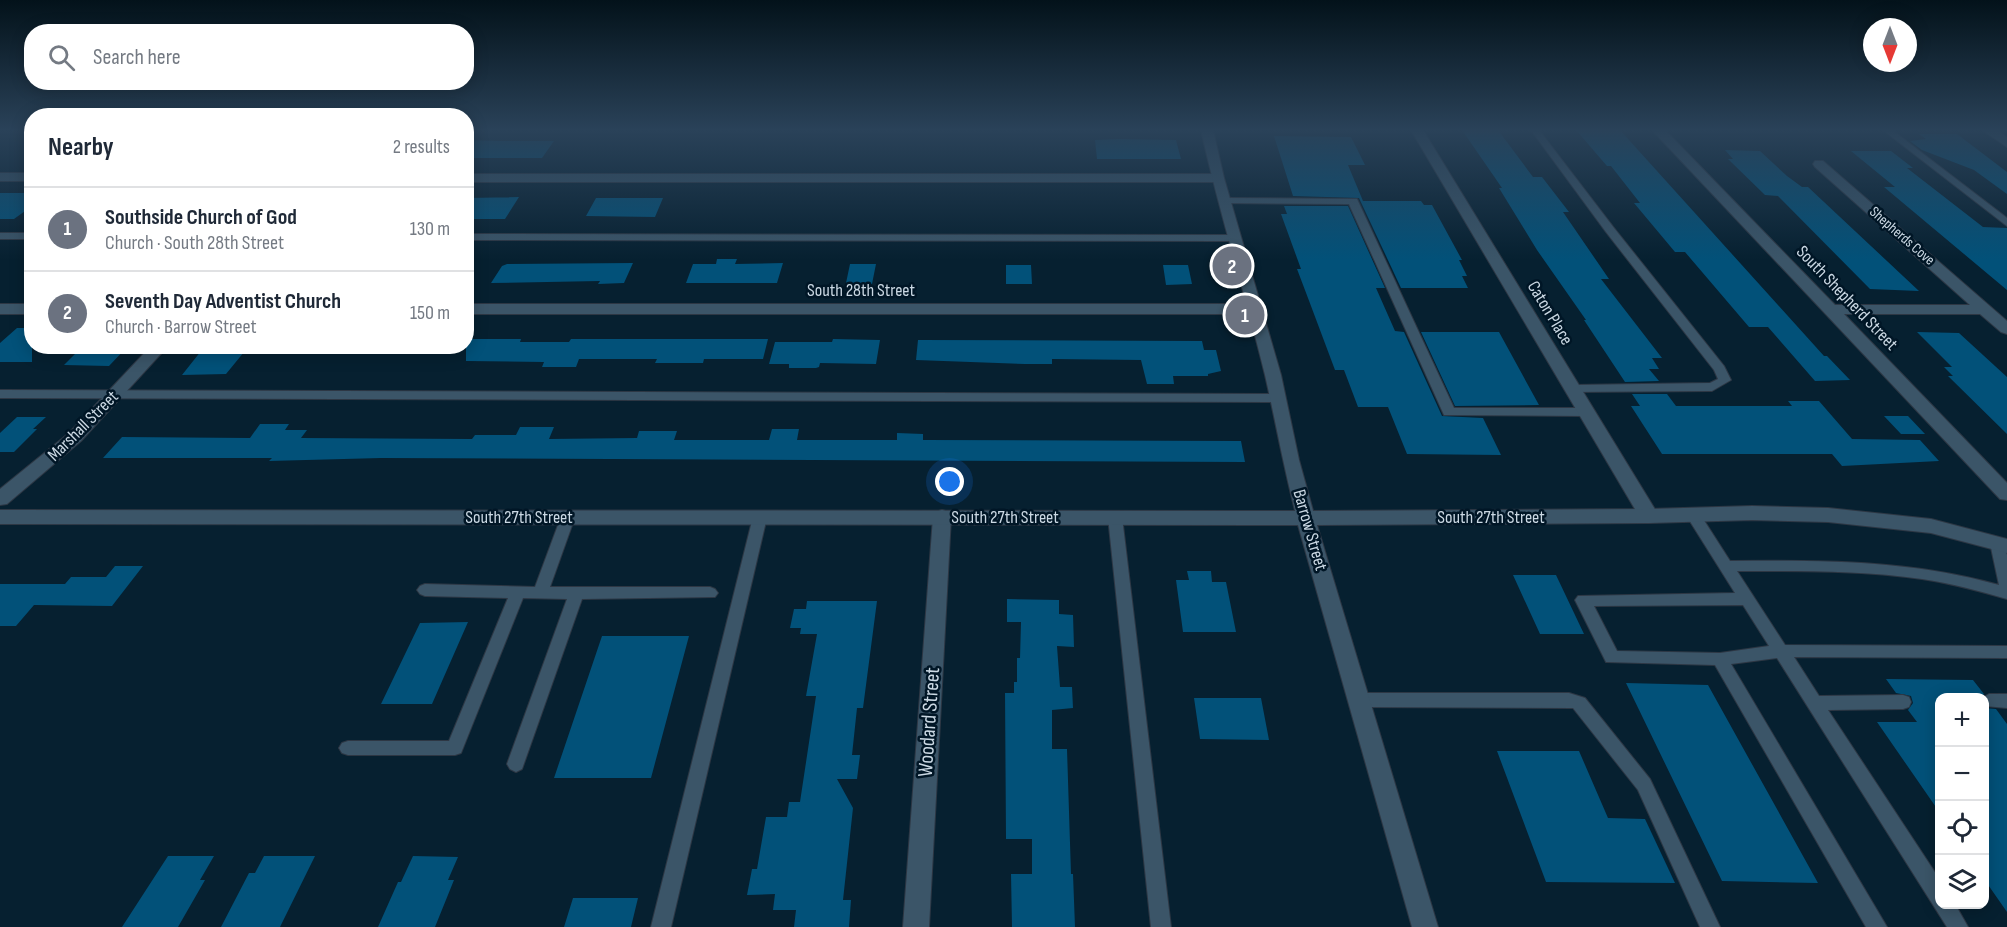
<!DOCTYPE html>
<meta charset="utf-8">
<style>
:root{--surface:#fff;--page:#f2f2f3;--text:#1f2937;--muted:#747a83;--line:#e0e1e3;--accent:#db2777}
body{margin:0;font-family:"Sofia Sans Condensed",sans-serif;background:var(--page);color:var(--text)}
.controls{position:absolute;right:18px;bottom:18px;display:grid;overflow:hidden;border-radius:12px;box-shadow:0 3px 15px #0003}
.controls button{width:54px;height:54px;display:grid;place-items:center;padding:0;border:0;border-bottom:2px solid var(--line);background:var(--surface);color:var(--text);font:30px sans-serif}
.compass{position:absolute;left:1863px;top:18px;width:54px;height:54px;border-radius:50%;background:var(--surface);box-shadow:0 3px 15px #0003;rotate:180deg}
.you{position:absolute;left:950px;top:482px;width:21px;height:21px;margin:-15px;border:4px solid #fff;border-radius:50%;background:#1a73e8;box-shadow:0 0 0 9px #1a73e833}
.badge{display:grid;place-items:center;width:39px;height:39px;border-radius:50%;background:var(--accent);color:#fff;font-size:20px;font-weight:700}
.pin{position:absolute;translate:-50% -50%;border:3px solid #fff;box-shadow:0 2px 6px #0006}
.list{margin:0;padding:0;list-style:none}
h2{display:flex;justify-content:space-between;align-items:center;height:78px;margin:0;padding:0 24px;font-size:26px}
h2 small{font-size:20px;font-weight:400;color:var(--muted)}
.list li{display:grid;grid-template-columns:39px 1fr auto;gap:18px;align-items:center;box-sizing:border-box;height:84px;padding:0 24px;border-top:2px solid var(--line)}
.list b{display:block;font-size:22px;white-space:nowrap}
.list p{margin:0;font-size:20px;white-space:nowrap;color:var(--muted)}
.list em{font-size:20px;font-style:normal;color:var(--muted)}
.icon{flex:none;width:33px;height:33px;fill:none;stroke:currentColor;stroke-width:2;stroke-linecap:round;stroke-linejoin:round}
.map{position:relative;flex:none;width:2007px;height:927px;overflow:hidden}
.search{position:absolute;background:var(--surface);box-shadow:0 3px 15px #0003;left:24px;top:24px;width:450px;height:66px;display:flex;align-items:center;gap:15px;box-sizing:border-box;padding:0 21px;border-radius:24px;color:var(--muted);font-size:22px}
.panel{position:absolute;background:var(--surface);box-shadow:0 3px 15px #0003;left:24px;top:108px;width:450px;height:246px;border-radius:24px}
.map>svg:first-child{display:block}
.building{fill:#025179}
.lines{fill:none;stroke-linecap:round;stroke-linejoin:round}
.service-casing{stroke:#2d3744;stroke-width:2}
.minor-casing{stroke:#2d3744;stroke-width:2}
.tertiary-casing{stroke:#2d3744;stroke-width:2}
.secondary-casing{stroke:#2d3744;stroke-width:2}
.service{fill:#3b5568;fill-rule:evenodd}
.minor{fill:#3b5568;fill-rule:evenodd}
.tertiary{fill:#3b5568;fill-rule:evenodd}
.secondary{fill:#3b5568;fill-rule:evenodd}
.labels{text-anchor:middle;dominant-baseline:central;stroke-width:5;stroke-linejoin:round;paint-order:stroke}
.far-street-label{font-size:15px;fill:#cbd9e4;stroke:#001626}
.street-label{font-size:18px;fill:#cbd9e4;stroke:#001626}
.near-street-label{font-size:21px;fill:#cbd9e4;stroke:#001626}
</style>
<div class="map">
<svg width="2007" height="927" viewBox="0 0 2007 927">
<rect width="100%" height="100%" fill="#062030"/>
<path class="building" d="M1462 130H1498L1533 177H1542L1569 212H1563L1609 279H1601L1662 358H1652L1659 369H1649L1659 381 1625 382 1584 320H1586L1537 250 1499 188H1502Z
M1576 130H1620L1824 356H1827L1850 380 1815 381 1768 327H1749L1685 252H1675L1634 203H1640L1611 166H1607Z
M1919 134H1957L2007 172V194L1974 170 1922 150 1910 141 1926 139Z
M1274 136 1351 137 1365 165H1348L1363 201H1421L1424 205H1432L1462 260H1459L1467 276H1462L1468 288H1401L1359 198 1293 196Z
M1119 139 1176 140 1181 159H1097L1095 140Z
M466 140 501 141H554L542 158H466Z
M1725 150 1760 151 1787 176 1802 187H1808L1919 291 1870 289 1778 196 1765 195 1728 159H1733Z
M1851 151H1891L1913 168H1907L1983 227 2007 228V290L1884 187H1895Z
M0 193H32V206L14 219H0Z
M519 197 505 219H466V198Z
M596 198H663L655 217 586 216Z
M1284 206H1348L1385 288H1376L1395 331 1404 332 1442 416 1483 418 1501 455 1407 454 1388 407H1358L1344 370H1335L1311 306 1297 269H1301L1281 214H1287Z
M717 259H737L735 264 783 263 777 283H686L693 264H716Z
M633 263 624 283 598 284 600 281 491 283 502 266 507 264Z
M850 264H876L872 284 846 283Z
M1006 265H1031L1032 284H1006Z
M1163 265H1188L1192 284 1166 285Z
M17 328H32V362H0V343Z
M1421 332H1499L1539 405 1455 406Z
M1917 332 1959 333 2007 377V434L1948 376H1953L1944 367H1952Z
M466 339H521L520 342H569L571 339H768L763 359H704L703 363H655L657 359H579L576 367H542L544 362 466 361Z
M833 339 880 340 876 364 820 363 819 367 816 368H789V364H769L775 342H832Z
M918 340 1202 341 1204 350H1216L1221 371 1208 374V376H1173L1174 384H1147L1141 360 1052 359V364H1025L916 360Z
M83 346H128L109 366 64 365Z
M205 346H249L226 374 182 375Z
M1632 394H1667L1676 406H1792L1788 401H1819L1852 439 1920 440 1939 461 1842 466 1832 454H1662L1631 406H1640Z
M1884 416H1908L1925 434H1901Z
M17 417H46L33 429H37L14 452H0V433Z
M260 424H289L285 430H307L301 438 472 439 475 435H516L520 427H554L549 439 637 438 639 431H677L674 440H769L772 429H799L797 440H897V433L923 434V440L1241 441 1245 462 381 458 269 461 272 458H103L122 437 250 438Z
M115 566H143L112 606 34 605 16 626H0V584H65L71 577H106Z
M1187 571H1211L1212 582H1226L1236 632H1183L1176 580H1189Z
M1513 575H1556L1584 634H1540Z
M1007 599 1059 600V614L1073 615 1074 647 1057 646 1060 687H1072L1073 708 1052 710V749H1067L1071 874H1073L1075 927H1012L1011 874H1032V839H1006L1005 693H1014V682H1017V658H1020L1021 622H1007Z
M807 601H877L863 708H857L852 755H860L857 779H837L853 808 843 900H851L849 927H794L796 910H773L775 894 747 895 752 869H757L766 817H787L789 802H800L816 696H806L817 634H800L801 628H790L794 609H806Z
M468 622 432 704H381L420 623Z
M602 636H689L651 778H554Z
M1886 679 1973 680 1984 694 1980 698H1940V813L1877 722H1917L1908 710 1913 703 1911 696 1896 693Z
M1626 683 1708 685 1818 883 1722 881Z
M1194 698H1261L1269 740 1200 739Z
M1984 708 1996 709 2007 724V912L1984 879Z
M1497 751H1579L1608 818 1645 819 1675 883 1546 882Z
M168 856H214L200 880H205L178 927H122Z
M264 856H315L280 927H221L249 873H255Z
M413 856 458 857 448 880H454L435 927H378L398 882H401Z
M573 898H638L631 927H564Z"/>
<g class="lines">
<defs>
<path id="service" d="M1531 130H1539L1614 228 1724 366 1731 380 1712 391 1569 392 1567 389 1573 385 1710 383 1718 379 1714 370 1606 232Z
M1883 130H1892L2007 218V226Z
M1225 198 1357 199 1454 408H1587L1593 412 1587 416 1444 415 1349 204 1221 203 1220 201Z
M0 233H32V239H0Z
M466 234 1235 235 1240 238 1235 241 466 240Z
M0 390 1278 394 1284 398 1278 402 0 398Z
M1693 510 1698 511 1730 561C1822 560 1910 560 1999 585L1990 543 1992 539H2002L2007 555V599C1979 591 1951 583 1922 579 1861 570 1799 571 1737 571L1785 645 2007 646V658L1794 657 1819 696 1903 695 1909 697 1911 702 1909 707 1903 709 1828 710 1940 880V904H1955L1968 927H1947L1777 658 1731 664 1887 927H1866L1715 665 1606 662 1575 600 1578 596 1735 593 1686 515 1688 511ZM1743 605 1769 646 1720 653 1617 651 1594 606Z
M568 512 573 513 575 517 550 587H710L715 589 718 593 715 597 582 599 522 769 516 772 510 769 507 764 567 599 523 598 461 753 455 755H348L342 753 339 748 342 743 348 741H449L508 598 425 596 420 594 417 590 420 586 425 584 535 587 561 517 563 513Z
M760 512 765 513 767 517 671 927H651L753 517 755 513Z
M1115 512 1120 513 1122 517 1171 927H1151L1108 517 1110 513Z
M1359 693H1569L1585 698 1650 779 1720 927H1700L1638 790 1573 708 1359 707 1353 705 1351 700 1353 695Z
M1989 694H2007V708L1984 706V698H1982Z"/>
<path id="minor" d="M1411 130H1423L1656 511 1658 516 1656 521 1649 523 1642 521Z
M1652 130H1665L1835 305H1970L1815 167 1813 164 1815 161H1823L2007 321V334L2001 332 1980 314H1844L2007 483V500L2000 499Z
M1982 130H1996L2007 137V147Z
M0 173H32V181H0Z
M466 174H1218L1224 178 1218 182H466Z
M0 304H32V314H0Z
M466 304H1256L1264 309 1256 314H466Z
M151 346H168L81 441 7 504 0 505V489L69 433Z
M942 510 949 512 951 517 929 927H903L933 517 935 512Z"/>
<path id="tertiary" d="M1201 130H1213L1224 178 1281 375 1299 460 1315 518 1313 523 1306 525 1299 523 1297 518C1284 470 1276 423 1265 375 1245 293 1219 212 1201 130Z"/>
<path id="secondary" d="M1752 506 1828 508 1931 519 2007 539V553L1931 533 1828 522 1752 520 1649 523 1317 525 1438 927H1412L1298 525 0 524V510L1306 511 1649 509Z"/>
</defs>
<use href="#service" class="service-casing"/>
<use href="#minor" class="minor-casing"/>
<use href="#tertiary" class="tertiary-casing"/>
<use href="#secondary" class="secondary-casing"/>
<use href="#service" class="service"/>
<use href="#minor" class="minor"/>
<use href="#tertiary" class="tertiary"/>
<use href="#secondary" class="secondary"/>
</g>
<linearGradient id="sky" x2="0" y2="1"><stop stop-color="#03121a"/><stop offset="0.5" stop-color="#2a4259"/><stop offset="1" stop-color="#2a4259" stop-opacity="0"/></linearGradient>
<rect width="2007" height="260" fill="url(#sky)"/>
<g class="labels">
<g class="far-street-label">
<text transform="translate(1902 236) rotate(41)">Shepherds Cove</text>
</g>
<g class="street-label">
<text x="861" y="290">South 28th Street</text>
<text transform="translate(1847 298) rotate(46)">South Shepherd Street</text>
<text transform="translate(1550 313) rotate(59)">Caton Place</text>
<text transform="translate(83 426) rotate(-45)">Marshall Street</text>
<text x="519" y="517">South 27th Street</text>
<text x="1005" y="517">South 27th Street</text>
<text x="1491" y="517">South 27th Street</text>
<text transform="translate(1310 530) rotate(74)">Barrow Street</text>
</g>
<g class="near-street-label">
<text transform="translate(929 722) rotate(-86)">Woodard Street</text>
</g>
</g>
</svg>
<div class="controls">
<button>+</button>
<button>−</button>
<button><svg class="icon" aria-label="locate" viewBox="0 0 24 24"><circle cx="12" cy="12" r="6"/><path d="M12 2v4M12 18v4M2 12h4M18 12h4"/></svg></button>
<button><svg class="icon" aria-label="layers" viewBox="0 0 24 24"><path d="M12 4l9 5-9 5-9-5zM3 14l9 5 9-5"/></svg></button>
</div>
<svg class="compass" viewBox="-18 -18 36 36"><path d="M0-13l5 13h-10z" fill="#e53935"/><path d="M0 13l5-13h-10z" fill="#747a83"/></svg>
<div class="you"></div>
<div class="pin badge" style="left:1245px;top:315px;background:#6b7280">1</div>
<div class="pin badge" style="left:1232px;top:266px;background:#6b7280">2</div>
<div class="search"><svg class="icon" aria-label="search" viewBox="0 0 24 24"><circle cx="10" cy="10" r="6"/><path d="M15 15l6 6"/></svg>Search here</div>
<section class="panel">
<h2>Nearby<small>2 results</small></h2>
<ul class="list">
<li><span class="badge" style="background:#6b7280">1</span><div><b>Southside Church of God</b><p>Church · South 28th Street</p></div><em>130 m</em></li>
<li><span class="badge" style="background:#6b7280">2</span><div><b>Seventh Day Adventist Church</b><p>Church · Barrow Street</p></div><em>150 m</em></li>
</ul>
</section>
</div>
